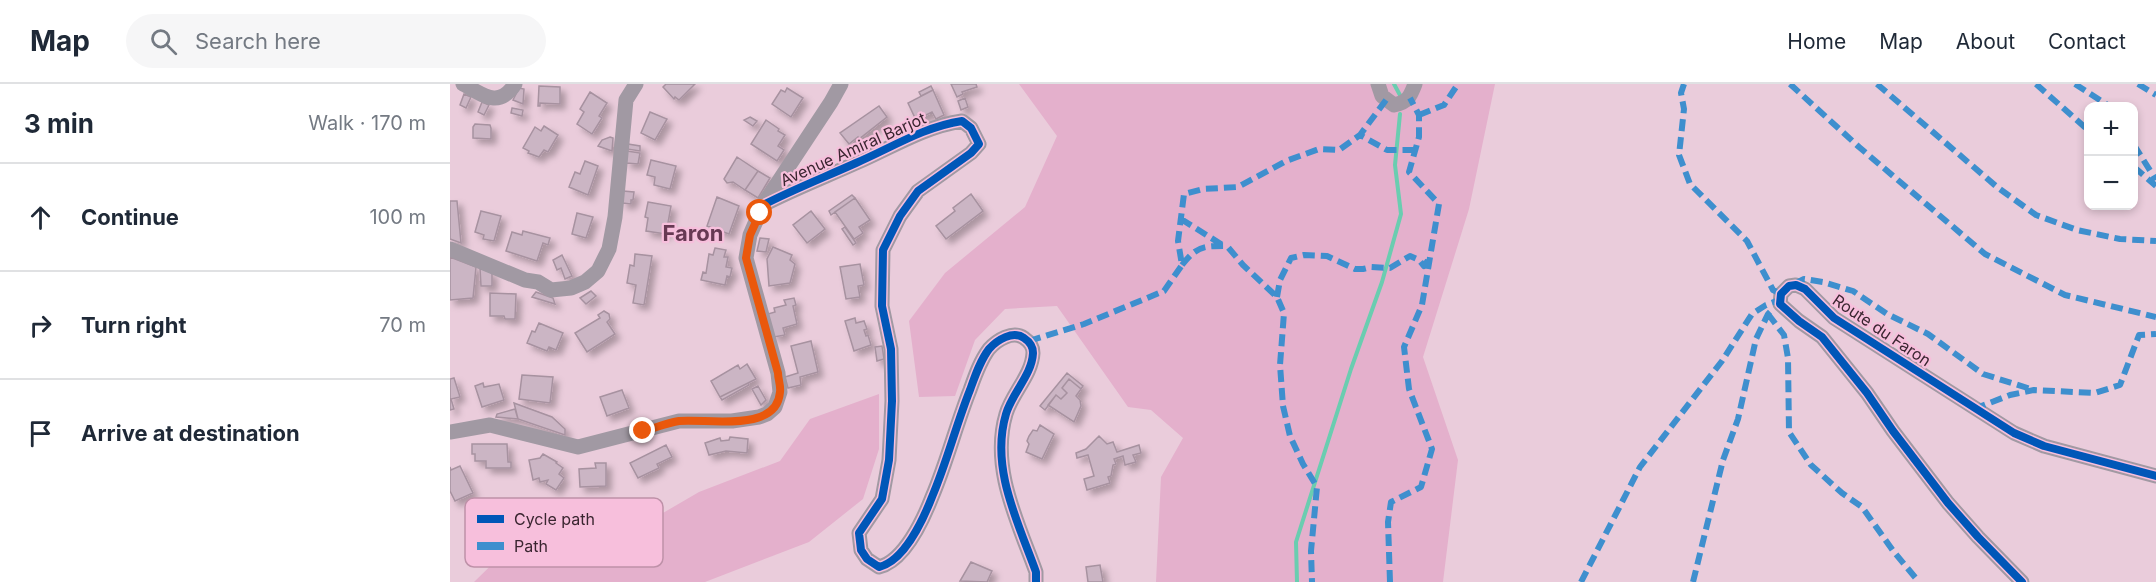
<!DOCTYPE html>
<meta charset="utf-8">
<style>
:root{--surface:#fff;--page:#f6f6f7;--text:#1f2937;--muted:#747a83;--line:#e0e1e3}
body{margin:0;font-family:Inter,sans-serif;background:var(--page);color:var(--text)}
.controls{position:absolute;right:18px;top:18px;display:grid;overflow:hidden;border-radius:12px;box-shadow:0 3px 9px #0003}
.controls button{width:54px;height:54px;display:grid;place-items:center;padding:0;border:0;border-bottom:2px solid var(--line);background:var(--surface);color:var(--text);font:30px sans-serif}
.stop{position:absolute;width:18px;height:18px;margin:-14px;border:4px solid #ea580c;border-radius:50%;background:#fff}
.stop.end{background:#ea580c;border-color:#fff;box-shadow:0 2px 6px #0008}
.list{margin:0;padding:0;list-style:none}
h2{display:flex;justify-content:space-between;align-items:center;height:78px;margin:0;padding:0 24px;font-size:26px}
h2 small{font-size:20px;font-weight:400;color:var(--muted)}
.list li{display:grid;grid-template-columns:39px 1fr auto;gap:18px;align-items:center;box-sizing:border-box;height:108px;padding:0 24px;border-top:2px solid var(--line)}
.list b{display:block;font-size:22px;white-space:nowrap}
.list em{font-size:20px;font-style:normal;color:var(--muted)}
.icon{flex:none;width:33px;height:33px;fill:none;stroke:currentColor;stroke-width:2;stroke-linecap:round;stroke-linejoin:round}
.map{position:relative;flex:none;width:1706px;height:498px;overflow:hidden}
header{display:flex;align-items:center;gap:36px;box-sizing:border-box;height:84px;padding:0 30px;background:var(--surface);border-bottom:2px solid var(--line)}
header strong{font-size:28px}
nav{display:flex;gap:33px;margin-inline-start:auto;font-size:21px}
.search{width:420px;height:54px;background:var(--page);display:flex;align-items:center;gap:15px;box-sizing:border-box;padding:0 21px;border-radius:33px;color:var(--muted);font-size:22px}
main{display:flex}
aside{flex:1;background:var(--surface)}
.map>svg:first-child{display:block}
.green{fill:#e4b0cc}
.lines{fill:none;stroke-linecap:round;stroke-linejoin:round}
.stream{stroke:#6acdb0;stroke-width:4}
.building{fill:#cbb5c4;stroke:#a792a0;stroke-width:1.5;filter:url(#shadow)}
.minor{stroke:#a199a3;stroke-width:15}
.quiet{stroke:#3e8fce;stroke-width:6;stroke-dasharray:12 6;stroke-linecap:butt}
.cycleway-casing{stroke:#f7bfdc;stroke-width:11}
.cycleway{stroke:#0057b8;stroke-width:8}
.route{stroke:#ea580c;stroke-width:8}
.labels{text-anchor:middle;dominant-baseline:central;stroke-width:4.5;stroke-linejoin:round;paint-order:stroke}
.street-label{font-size:16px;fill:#3a2530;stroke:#f7bfdc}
.district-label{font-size:22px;font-weight:bold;fill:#673953;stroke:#f7bfdc}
.key{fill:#f7bfdc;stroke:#be91a8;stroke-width:1.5}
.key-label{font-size:16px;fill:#3a2530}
</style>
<header>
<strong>Map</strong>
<div class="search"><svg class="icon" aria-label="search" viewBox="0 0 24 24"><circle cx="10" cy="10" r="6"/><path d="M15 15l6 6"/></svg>Search here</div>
<nav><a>Home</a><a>Map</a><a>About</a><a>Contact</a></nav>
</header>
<main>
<aside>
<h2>3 min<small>Walk · 170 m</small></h2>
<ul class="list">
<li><svg class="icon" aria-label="ahead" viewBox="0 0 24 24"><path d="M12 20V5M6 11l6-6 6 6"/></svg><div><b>Continue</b></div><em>100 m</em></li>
<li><svg class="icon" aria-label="right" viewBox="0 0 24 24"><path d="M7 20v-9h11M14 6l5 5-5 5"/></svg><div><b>Turn right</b></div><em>70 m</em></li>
<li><svg class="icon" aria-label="arrive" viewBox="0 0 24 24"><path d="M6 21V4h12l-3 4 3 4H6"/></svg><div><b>Arrive at destination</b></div></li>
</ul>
</aside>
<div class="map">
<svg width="1706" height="498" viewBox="0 0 1706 498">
<defs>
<filter id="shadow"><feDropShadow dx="5" dy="5" stdDeviation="3" flood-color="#0004"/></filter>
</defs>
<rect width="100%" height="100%" fill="#eaccdb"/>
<path class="green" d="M569 0H1045L1019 125 973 273 1008 376 993 498H706L711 393 733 354 701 326 678 323 607 222 555 225 525 256 505 312 469 313 459 237 495 189 575 123 607 52Z
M429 310V365L413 415 359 458 255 498H24L74 449 170 454 249 408 330 377 360 335Z"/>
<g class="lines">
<path class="stream" d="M944 0 951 13
M847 498 846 458 901 285 932 198 951 130 945 81 950 30"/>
</g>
<path class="building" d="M216 0H215H245L229 16 225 13 224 15 213 3Z
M501 0H526L527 3 512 8 513 10 507 13Z
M89 2 110 3V20L90 19V22H88Z
M481 2 483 6 471 12 469 8Z
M69 4 74 5 73 20 63 16Z
M337 4 353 14 341 33 322 20 331 6 335 8Z
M483 6 494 31 486 35 482 28 466 36 458 19Z
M140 8 157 19 149 32 152 34 142 50 127 40 134 28 130 25Z
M14 10 21 13 16 24 10 21Z
M515 14 518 23 511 26 508 17Z
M32 18 39 21 34 31 28 28Z
M429 22 437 33 409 55 408 53 399 60 390 49Z
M62 24 73 26 72 32 61 29Z
M200 28 217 35 205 56 191 49Z
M300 33 307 37 303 42 294 36Z
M316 36 329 45 328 47 335 51 328 62 334 66 327 77 301 60Z
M25 40 40 41 41 44V55L23 54V43Z
M94 42 108 51 98 68 94 66 89 73 78 69 79 67 73 64 85 43 91 47Z
M160 53 163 54 162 67 148 62 152 56Z
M178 60 190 62V67L177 65Z
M177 67 190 69 188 80 176 79Z
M287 73 308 87 295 106 283 98 277 99 274 95Z
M201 76 226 82 220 105 204 101 205 93 197 91Z
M135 77 148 82 138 111 119 103 125 88 130 90Z
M308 87 320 94 308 114 295 106Z
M173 107 184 108 183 116H181V120L172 119Z
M521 110 533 127 496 155 486 142 505 127 503 124Z
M402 111 405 114 381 131 379 127Z
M267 113 289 122 279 150 257 142Z
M405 114 420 136 409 143 413 149 404 155 385 128Z
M0 117H7L11 159 0 155Z
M198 118 221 122 216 150 196 147 198 134 195 133Z
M31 127 51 132 44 157 33 155 34 151 25 148Z
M361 127 375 145 357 159 343 141Z
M127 129 143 133 136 154 122 150Z
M395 143 406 159 403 161 392 145Z
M73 147 100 154 98 161 93 159 87 177 56 167 62 148 72 151Z
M310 154 319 155 316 168 307 167Z
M323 163 342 171 340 176 345 180 340 199 319 202 317 175Z
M265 164 276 166 274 173H278L276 183 282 184 280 193 277 192 275 201 251 196 253 188 256 189 259 170 263 171Z
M185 170 202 172 194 221 183 219 186 201 177 199 180 181 184 182Z
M112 171 122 192 115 195 111 184 107 186 103 176Z
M0 173 26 183 23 214 0 216Z
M410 180 414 201 408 202 410 213 396 215 390 183Z
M30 184 42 189V202H31Z
M141 207 146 212 136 220 130 214Z
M86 208 103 214 105 220 82 213Z
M40 209 66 210 65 235H55L54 232H40Z
M344 214 346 221 343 222 347 240 333 244 335 251 324 253 318 230 325 228 324 224 336 221 334 216Z
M154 227 159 230 160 235 157 238 165 250 137 268 125 249 150 234 148 231Z
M405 234 406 239 414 237 417 245 414 246 416 252 418 251 421 261 404 267 395 237Z
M89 239 113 249 106 266 99 263 97 267 77 259 82 247 85 248Z
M361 257 368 288 350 293 351 301 338 304 335 293 348 289 341 262Z
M432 262 434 275 427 277 425 263Z
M297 280 306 295 270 313 261 297 288 281 290 285Z
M617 289 633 302 631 305 619 295 612 304 617 309 611 315 606 311 595 326 590 322Z
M72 291 103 293 100 319 69 315Z
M4 294 10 313 1 315 4 325 0 326V295Z
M619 295 631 305 626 312 630 316 631 322 624 338 598 321 606 311 611 315 617 309 612 304Z
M33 299 34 303 49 300 54 316 32 323 25 302Z
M298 299 299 301 272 316 270 313Z
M308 302 316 316 311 321 302 305Z
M172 306 179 324 157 332 150 313Z
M64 319 102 333 115 345V351L68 335Z
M65 325 68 335 46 333 47 330Z
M590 341 604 350 592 375 576 368 579 360 577 357 579 352 583 346 587 347Z
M649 352 657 360 663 358 667 368 689 361 691 369 683 371 686 378 675 381 673 372 664 375 666 380 663 381 661 392 658 393 660 399 637 406 634 395 644 392 638 371 627 374 626 369 636 365Z
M280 353 298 355 297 369 276 367 259 371 255 359 270 354 271 357 279 356Z
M22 360H57L58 378H61V384H36V377H25V370H22Z
M216 361 222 373 207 380 209 384 188 394 180 379Z
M93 370 107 378 106 379 113 384 109 390 114 394 106 406 96 400 98 396 90 398 89 394 83 396 79 376 90 374Z
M145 379H156V402L130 403 129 385 146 384Z
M10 382 23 409 5 417 0 407V383L1 386Z
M521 478 542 487 537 498 510 497Z
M650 481 653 498H638L636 483Z"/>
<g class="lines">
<path class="minor" d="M13 0C33 11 49 25 65 0
M928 0 932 12 944 21C958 18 960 13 965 0
M313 121C344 105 375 93 406 79 441 64 473 43 512 37L521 44 529 60 521 69 468 107 450 132 433 166 432 222 441 265 442 317 439 376 432 415 409 449 411 466 417 475 429 483C454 477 473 436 482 413 497 378 506 341 520 306 525 292 530 277 539 265 547 256 563 246 574 254 580 258 583 262 583 269 582 291 562 309 556 330 540 384 568 438 586 488V498
M0 165 75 196 88 198 101 206 121 204 135 198 148 187 159 165 165 133 176 16 186 0
M0 348 40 341 128 363 229 337H282L309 333 317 330 325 323 330 308 328 289 296 174 300 151 313 121 381 18 391 0
M1572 498 1528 453 1498 419 1443 347 1417 309 1372 253 1349 237 1330 220 1331 210 1339 202 1346 201 1355 205 1384 234 1564 349 1594 362 1706 392"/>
<path class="quiet" d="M1234 0 1231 9 1234 25 1229 71 1240 100 1297 157 1323 206 1331 210
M1340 0 1409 63 1535 170 1615 211 1706 233
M1427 0 1547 103 1586 131 1627 146 1670 155 1706 157
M1586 0 1638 46
M1625 0 1659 22
M1688 0 1706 11
M936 16 910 51 937 66H964
M969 31 994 21 1008 0
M1684 61 1706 96
M1684 83 1706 102
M731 135 774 162
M732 181C747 162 753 162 777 162L793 181 827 213 834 229 830 281 833 322 840 352 853 380 867 403 861 467 862 498
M1344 200 1354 195 1373 198 1403 207 1437 230 1478 250 1533 290 1584 306
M827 213 830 196 841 174 854 171 877 172 905 185H913L921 183 940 184 960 172 969 176 974 182 979 175
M1318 230 1334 251 1338 274 1339 348 1361 381 1392 409 1412 423 1444 468 1469 498
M579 257 634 240 714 207 732 181 728 157 734 110 753 105 788 103 836 77 869 65 889 66 910 51
M1524 325 1560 311 1584 306 1645 309 1670 301 1689 251 1706 250
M940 498 938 438 941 418 971 403 982 365 959 305 954 263 972 221 989 120 959 88 969 53V31L960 14
M1131 498 1190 383 1272 277 1302 230 1316 221 1329 216
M1243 498 1273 376 1288 335 1306 255 1318 230 1322 226"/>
<defs>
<path id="cycleway" d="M313 121C344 105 375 93 406 79 441 64 473 43 512 37L521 44 529 60 521 69 468 107 450 132 433 166 432 222 441 265 442 317 439 376 432 415 409 449 411 466 417 475 429 483C454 477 473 436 482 413 497 378 506 341 520 306 525 292 530 277 539 265 547 256 563 246 574 254 580 258 583 262 583 269 582 291 562 309 556 330 540 384 568 438 586 488V498
M1572 498 1528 453 1498 419 1443 347 1417 309 1372 253 1349 237 1330 220 1331 210 1339 202 1346 201 1355 205 1384 234 1564 349 1594 362 1706 392"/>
</defs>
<use href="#cycleway" class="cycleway-casing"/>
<use href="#cycleway" class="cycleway"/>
</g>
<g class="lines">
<path class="route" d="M193 347C205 344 217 339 229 337 256 334 327 350 330 308 331 302 328 295 328 289L296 174 300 151 310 129"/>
</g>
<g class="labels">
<g class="street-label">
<text transform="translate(403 65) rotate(-24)">Avenue Amiral Barjot</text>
<text transform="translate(1432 246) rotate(34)">Route du Faron</text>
</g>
<g class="district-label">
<text x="243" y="149">Faron</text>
</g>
</g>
<rect x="15" y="414" width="198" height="69" rx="9" class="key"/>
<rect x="27" y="431" width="27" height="8" fill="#0057b8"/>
<rect x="27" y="458" width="27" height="8" fill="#3e8fce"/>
<g class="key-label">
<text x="64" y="441">Cycle path</text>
<text x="64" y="468">Path</text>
</g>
</svg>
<div class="controls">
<button>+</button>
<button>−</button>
</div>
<div class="stop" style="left:310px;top:129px"></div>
<div class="stop end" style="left:193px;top:347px"></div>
</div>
</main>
